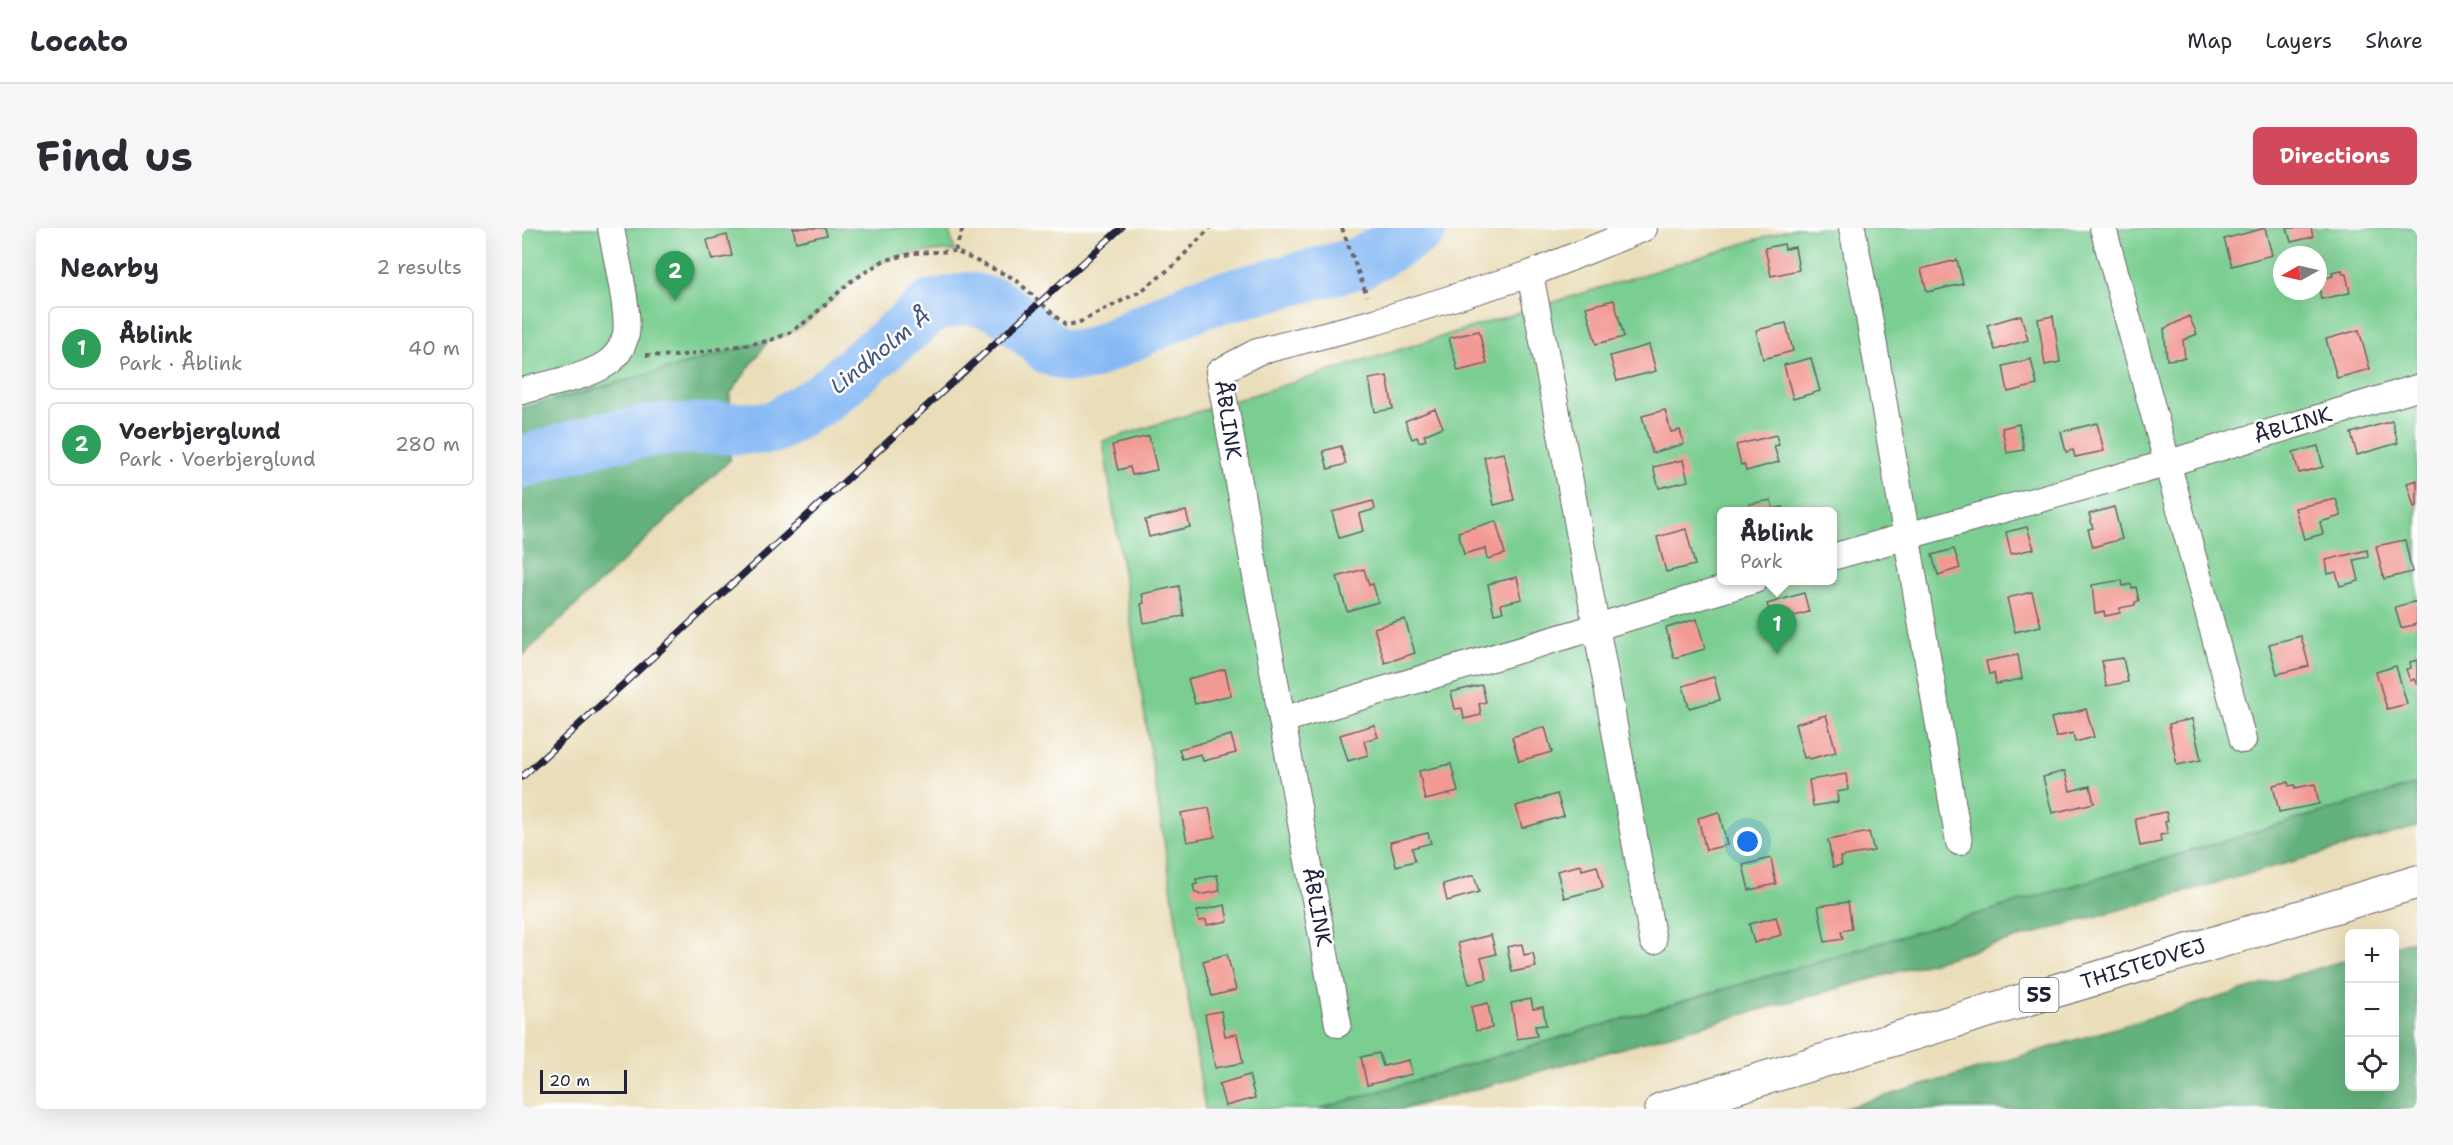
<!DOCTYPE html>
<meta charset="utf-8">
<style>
:root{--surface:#fff;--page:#f7f7f7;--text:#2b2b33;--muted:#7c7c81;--line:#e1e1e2;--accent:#d1495b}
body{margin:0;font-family:"Shantell Sans",sans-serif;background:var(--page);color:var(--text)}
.controls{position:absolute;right:18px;bottom:18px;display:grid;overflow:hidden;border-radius:9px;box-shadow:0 6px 24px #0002}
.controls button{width:54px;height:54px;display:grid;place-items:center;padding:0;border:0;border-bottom:2px solid var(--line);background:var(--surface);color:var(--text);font:30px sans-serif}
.compass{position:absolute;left:1751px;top:18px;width:54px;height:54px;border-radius:50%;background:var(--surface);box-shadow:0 6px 24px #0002;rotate:262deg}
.scale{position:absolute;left:18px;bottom:15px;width:87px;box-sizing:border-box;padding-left:6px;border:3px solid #22223b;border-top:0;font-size:16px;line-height:21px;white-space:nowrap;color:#22223b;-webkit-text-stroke:4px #fff;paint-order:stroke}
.you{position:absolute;left:1226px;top:614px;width:21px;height:21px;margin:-15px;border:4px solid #fff;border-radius:50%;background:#1a73e8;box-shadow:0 0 0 9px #1a73e833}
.badge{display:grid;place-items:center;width:39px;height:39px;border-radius:50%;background:var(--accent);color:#fff;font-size:20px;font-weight:700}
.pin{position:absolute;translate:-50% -50px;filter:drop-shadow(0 2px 3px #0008)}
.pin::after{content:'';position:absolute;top:32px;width:21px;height:18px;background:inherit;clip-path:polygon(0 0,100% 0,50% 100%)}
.popup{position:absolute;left:1195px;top:279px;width:120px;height:78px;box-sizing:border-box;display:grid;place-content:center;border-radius:9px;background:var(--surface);filter:drop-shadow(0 2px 4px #0005);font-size:20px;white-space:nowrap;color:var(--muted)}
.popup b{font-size:22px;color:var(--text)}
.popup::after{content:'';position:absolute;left:50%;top:100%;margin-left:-12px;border:12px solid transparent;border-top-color:var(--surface)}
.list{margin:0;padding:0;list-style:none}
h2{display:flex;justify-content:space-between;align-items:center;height:78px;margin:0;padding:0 24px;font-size:26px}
h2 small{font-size:20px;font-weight:400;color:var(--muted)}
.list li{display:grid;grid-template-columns:39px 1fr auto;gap:18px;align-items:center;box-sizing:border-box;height:84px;margin:0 12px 12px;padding:0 12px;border:2px solid var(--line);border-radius:9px}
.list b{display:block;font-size:22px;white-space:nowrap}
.list p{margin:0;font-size:20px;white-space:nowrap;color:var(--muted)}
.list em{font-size:20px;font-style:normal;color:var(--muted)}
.icon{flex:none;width:33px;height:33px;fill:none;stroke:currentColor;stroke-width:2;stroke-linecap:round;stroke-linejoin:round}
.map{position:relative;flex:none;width:1895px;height:881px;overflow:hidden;border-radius:9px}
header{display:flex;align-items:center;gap:36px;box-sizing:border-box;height:84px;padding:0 30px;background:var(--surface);border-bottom:2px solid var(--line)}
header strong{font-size:28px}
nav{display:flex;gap:33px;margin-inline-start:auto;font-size:21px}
.intro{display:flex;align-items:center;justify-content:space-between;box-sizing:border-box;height:144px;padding:0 36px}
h1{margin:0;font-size:42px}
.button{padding:15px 27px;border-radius:9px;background:var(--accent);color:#fff;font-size:21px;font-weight:700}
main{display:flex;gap:36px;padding:0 36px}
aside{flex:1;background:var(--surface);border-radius:9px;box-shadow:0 6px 24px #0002}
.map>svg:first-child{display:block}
.green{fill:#7ace91;stroke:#4e7866;stroke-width:1.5;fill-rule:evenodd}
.forest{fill:#63b17b;stroke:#426a5b;stroke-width:1.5}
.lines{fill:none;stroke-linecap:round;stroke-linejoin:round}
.river{stroke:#86b9f4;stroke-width:52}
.building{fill:#f29993}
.street-casing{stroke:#686467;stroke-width:28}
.primary-casing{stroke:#686467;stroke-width:35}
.path{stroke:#686467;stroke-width:4;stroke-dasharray:4.5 4.5;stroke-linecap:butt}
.street{stroke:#fff;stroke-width:26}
.primary{stroke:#fff;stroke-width:33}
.rail-casing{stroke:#22223b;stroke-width:7}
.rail{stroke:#fff;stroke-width:4.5;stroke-dasharray:14;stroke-linecap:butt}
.labels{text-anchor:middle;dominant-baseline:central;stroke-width:5;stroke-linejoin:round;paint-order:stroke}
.shield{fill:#fff;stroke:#646476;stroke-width:1.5}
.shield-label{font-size:20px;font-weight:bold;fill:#22223b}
.street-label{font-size:21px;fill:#22223b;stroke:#fff}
.water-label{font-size:22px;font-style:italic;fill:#45577c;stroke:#fff}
</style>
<header>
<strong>Locato</strong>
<nav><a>Map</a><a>Layers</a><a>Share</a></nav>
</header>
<div class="intro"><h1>Find us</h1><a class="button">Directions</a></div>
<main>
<aside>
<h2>Nearby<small>2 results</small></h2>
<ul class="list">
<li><span class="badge" style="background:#2e9e5b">1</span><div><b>Åblink</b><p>Park · Åblink</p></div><em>40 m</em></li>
<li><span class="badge" style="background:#2e9e5b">2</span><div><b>Voerbjerglund</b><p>Park · Voerbjerglund</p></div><em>280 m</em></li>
</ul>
</aside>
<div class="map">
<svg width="1895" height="881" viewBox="0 0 1895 881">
<rect width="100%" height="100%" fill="#fff"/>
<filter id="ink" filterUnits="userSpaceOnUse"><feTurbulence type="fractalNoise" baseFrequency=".0167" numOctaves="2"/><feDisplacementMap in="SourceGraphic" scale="12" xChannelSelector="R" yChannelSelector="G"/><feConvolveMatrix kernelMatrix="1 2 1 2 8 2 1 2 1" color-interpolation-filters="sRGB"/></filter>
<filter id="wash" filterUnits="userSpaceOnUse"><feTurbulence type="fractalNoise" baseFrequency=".008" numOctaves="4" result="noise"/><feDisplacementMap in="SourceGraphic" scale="24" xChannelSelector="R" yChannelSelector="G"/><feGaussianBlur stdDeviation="1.35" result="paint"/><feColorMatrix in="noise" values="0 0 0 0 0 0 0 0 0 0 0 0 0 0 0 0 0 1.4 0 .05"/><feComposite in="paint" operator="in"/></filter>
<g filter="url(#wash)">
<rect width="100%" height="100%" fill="#eadeba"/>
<path class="green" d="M0 0H426L433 23C409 24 382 23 360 34 324 51 302 86 268 105 261 109 253 111 246 113L0 181Z
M1272 0H1895V556L797 881H683L581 213ZM1760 27H1796V63H1760ZM1200 284H1310V352H1200Z"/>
<path class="forest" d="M246 113 208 166V232L0 428V181Z
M1895 556V599L882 881H797Z
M1895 711V881H1320L1827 731 1828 858H1872L1873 718Z"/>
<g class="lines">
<path class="river" d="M0 234 76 211 141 201 250 200 299 171 410 78 446 70 473 76 491 88 529 122 548 128 567 127 679 75 840 34 899 0"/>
</g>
<g id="blocks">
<path class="building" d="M271 0H303L305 7 274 14Z
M1743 0 1750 27 1710 38 1702 11Z
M1765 0H1789L1791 9 1769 14Z
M205 7 210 28 190 32 185 12Z
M1262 16 1263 21 1273 19 1277 42 1249 48 1243 20Z
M1435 32 1441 56 1405 64 1399 41Z
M1820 42 1821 46H1824L1828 65 1799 71 1796 52 1811 48 1810 44Z
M1092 72 1102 109 1074 116 1064 79Z
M1499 87 1506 112 1473 122 1465 97Z
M1531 88 1538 134 1523 137 1516 91Z
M1667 88 1675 106 1661 112 1663 130 1645 132 1642 101Z
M1264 95 1271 123 1241 131 1234 102Z
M1837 102 1848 141 1815 150 1804 111Z
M957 103 965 136 936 143 927 110Z
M1127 117 1134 143 1095 153 1088 128Z
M1289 130 1298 163 1271 171 1262 137Z
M1509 131 1515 157 1486 164 1481 138Z
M865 148 871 181 853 184 847 151Z
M913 181 921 199 902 207 904 212 897 214 895 209 890 211 883 193Z
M1143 182 1149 204 1158 202 1162 216 1130 225 1120 188Z
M1870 193 1876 215 1835 227 1829 205Z
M1575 195 1582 223 1553 229 1551 222 1544 224 1539 204Z
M1497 196 1502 222 1485 225 1480 200Z
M1254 207 1257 217 1252 218 1257 234 1224 243 1222 236 1219 237 1214 217Z
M627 208 635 242 610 247 608 239 596 242 590 217Z
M819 218 824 236 806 241 801 223Z
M1796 218 1801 239 1777 245 1771 224Z
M982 225 992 272 972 277 962 229Z
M1161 232 1166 253 1137 260 1131 239Z
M1895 252V278L1892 279 1885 255Z
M1814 271 1819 288 1798 294 1801 306 1782 311 1773 280Z
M1249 272 1251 281 1261 279 1262 284H1229L1227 276Z
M851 273 853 281 837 286 841 303 817 310 810 284Z
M1592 279 1600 311 1571 319 1566 301 1571 300 1567 286Z
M664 283 668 299 627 309 623 292Z
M974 293 983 326 965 331 963 320 942 326 936 304Z
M1505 299 1512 321 1489 326 1484 304Z
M1164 301 1173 337 1144 344 1135 309Z
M1883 312 1890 344 1862 351 1854 318Z
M1432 321 1438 340 1416 347 1410 327Z
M1845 322 1846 329 1832 332 1837 353 1818 358 1814 344 1806 346 1804 332Z
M842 341 847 357 851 356 856 374 825 383 815 349Z
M995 349 1000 371 979 376 981 384 972 386 966 356Z
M1600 352 1601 358 1609 356 1610 360 1614 359 1617 373 1613 374V377L1598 380V385L1583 388 1582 383 1573 385 1570 357Z
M657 358 662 388 622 395 619 376 622 375 620 366Z
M1510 364 1519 398 1493 404 1485 370Z
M1282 365 1287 384 1251 394 1245 376Z
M1895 373V396L1879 400 1873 379Z
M883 391 893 425 863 435 852 400Z
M1175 391 1183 421 1152 430 1144 400Z
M1779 408 1787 438 1755 446 1747 416Z
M1496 427 1500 451 1474 456 1472 445 1467 446 1464 433Z
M1601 430 1606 454 1584 458 1580 433Z
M1895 432V457L1892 451 1888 453 1884 441 1889 440 1888 434Z
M1874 438 1885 476 1865 481 1854 444Z
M703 441 709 467 673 476 666 451Z
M1192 449 1198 472 1167 480 1161 458Z
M960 457 964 474 957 476 959 487 942 491 940 480 933 481 929 464Z
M1564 481 1572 509 1553 514 1551 505 1534 509 1529 490Z
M1304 487 1314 524 1287 531 1286 529 1282 530 1273 496Z
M1670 491 1679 532 1655 537 1647 496Z
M852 497 856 509 842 513 846 527 826 533 818 507Z
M1023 499 1030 524 997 533 990 509Z
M709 507 714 525 681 533 679 526 660 531 657 521Z
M929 536 936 564 903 572 897 543Z
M1543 543 1548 563 1568 558 1572 575 1530 585 1521 549Z
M1324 546 1326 562 1315 564 1316 574 1291 578 1287 552Z
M1766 554 1767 558 1773 557V560L1793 556 1797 576 1757 584 1751 557Z
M1035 566 1042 588 1000 600 994 578Z
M687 580 693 609 665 614 659 585Z
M1197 584 1205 617 1184 622 1176 590Z
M1644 584 1646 593 1643 594 1646 606 1638 607 1639 614 1618 618 1613 590Z
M1347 604 1352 623 1318 629 1320 637 1311 639 1306 612Z
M906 605 909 615 890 620 893 633 874 638 868 614Z
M1249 630 1254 656 1227 662 1221 637Z
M1059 637 1060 642 1075 638 1081 660 1042 670 1035 643Z
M695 647 698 663 677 667 676 665H673L671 657 675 656 674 651Z
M952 647 957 664 925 673 921 656Z
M1326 674 1330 701 1319 703 1321 711 1303 714 1296 678Z
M703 677 706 693 685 697 684 692 677 693 675 683Z
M1254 689 1259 707 1232 715 1227 696Z
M969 707 974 726 959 730 965 751 947 756 936 715Z
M1000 716 1002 727 1011 725 1014 739 990 744 985 719Z
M705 726 714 762 690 768 681 733Z
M1009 771 1011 781 1021 779 1024 797 1013 798 1015 808 995 811 989 775Z
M966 775 970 800 954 803 949 779Z
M699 783 703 808 715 806 721 835 693 840 683 786Z
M857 825 861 838 887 832 890 846 845 857 839 829Z
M727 847 733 870 703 878 697 856Z"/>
</g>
</g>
<g filter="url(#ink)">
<use href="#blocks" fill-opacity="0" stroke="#686467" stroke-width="1.5"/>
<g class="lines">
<defs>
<path id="street" d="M1122 0 1008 46 853 94 735 124 697 144 760 492 1233 352
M1330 0 1347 89 1437 614
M1581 0 1721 512
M1008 46 1045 237 1131 713
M0 163C27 155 61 151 84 136 95 129 101 119 104 106 108 85 93 24 89 0
M1310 329 1647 235 1895 160
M760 492 816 796"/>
<path id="primary" d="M1140 881 1895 654"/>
</defs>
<use href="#street" class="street-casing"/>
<use href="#primary" class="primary-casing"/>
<path class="path" d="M820 0 845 68
M433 23 441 0
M124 127 155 128 246 113 267 105 286 92 328 54 361 33 392 25 433 23 493 51 543 97 556 95 619 63 650 39 688 0"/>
<use href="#street" class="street"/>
<use href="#primary" class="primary"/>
<defs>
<path id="rail" d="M0 549 599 0"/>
</defs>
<use href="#rail" class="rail-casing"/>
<use href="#rail" class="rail"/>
</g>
</g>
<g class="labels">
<rect class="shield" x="1497.5" y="750" width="39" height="34" rx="4.5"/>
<g class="shield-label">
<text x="1517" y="767">55</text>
</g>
<g class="street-label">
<text transform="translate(706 192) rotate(81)">ÅBLINK</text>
<text transform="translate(1771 197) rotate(-17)">ÅBLINK</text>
<text transform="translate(795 679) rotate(79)">ÅBLINK</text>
<text transform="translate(1621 736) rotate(-17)">THISTEDVEJ</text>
</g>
<g class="water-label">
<text transform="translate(358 123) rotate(-39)">Lindholm Å</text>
</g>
</g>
</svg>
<div class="controls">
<button>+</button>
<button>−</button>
<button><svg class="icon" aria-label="locate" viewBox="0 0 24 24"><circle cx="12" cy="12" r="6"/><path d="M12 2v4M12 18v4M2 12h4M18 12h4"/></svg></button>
</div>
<svg class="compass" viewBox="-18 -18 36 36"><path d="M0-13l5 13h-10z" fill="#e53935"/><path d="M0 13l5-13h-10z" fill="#7c7c81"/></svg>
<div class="scale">20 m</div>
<div class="you"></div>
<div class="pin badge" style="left:1255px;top:426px;background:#2e9e5b">1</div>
<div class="popup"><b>Åblink</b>Park</div>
<div class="pin badge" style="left:153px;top:73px;background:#2e9e5b">2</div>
</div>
</main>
